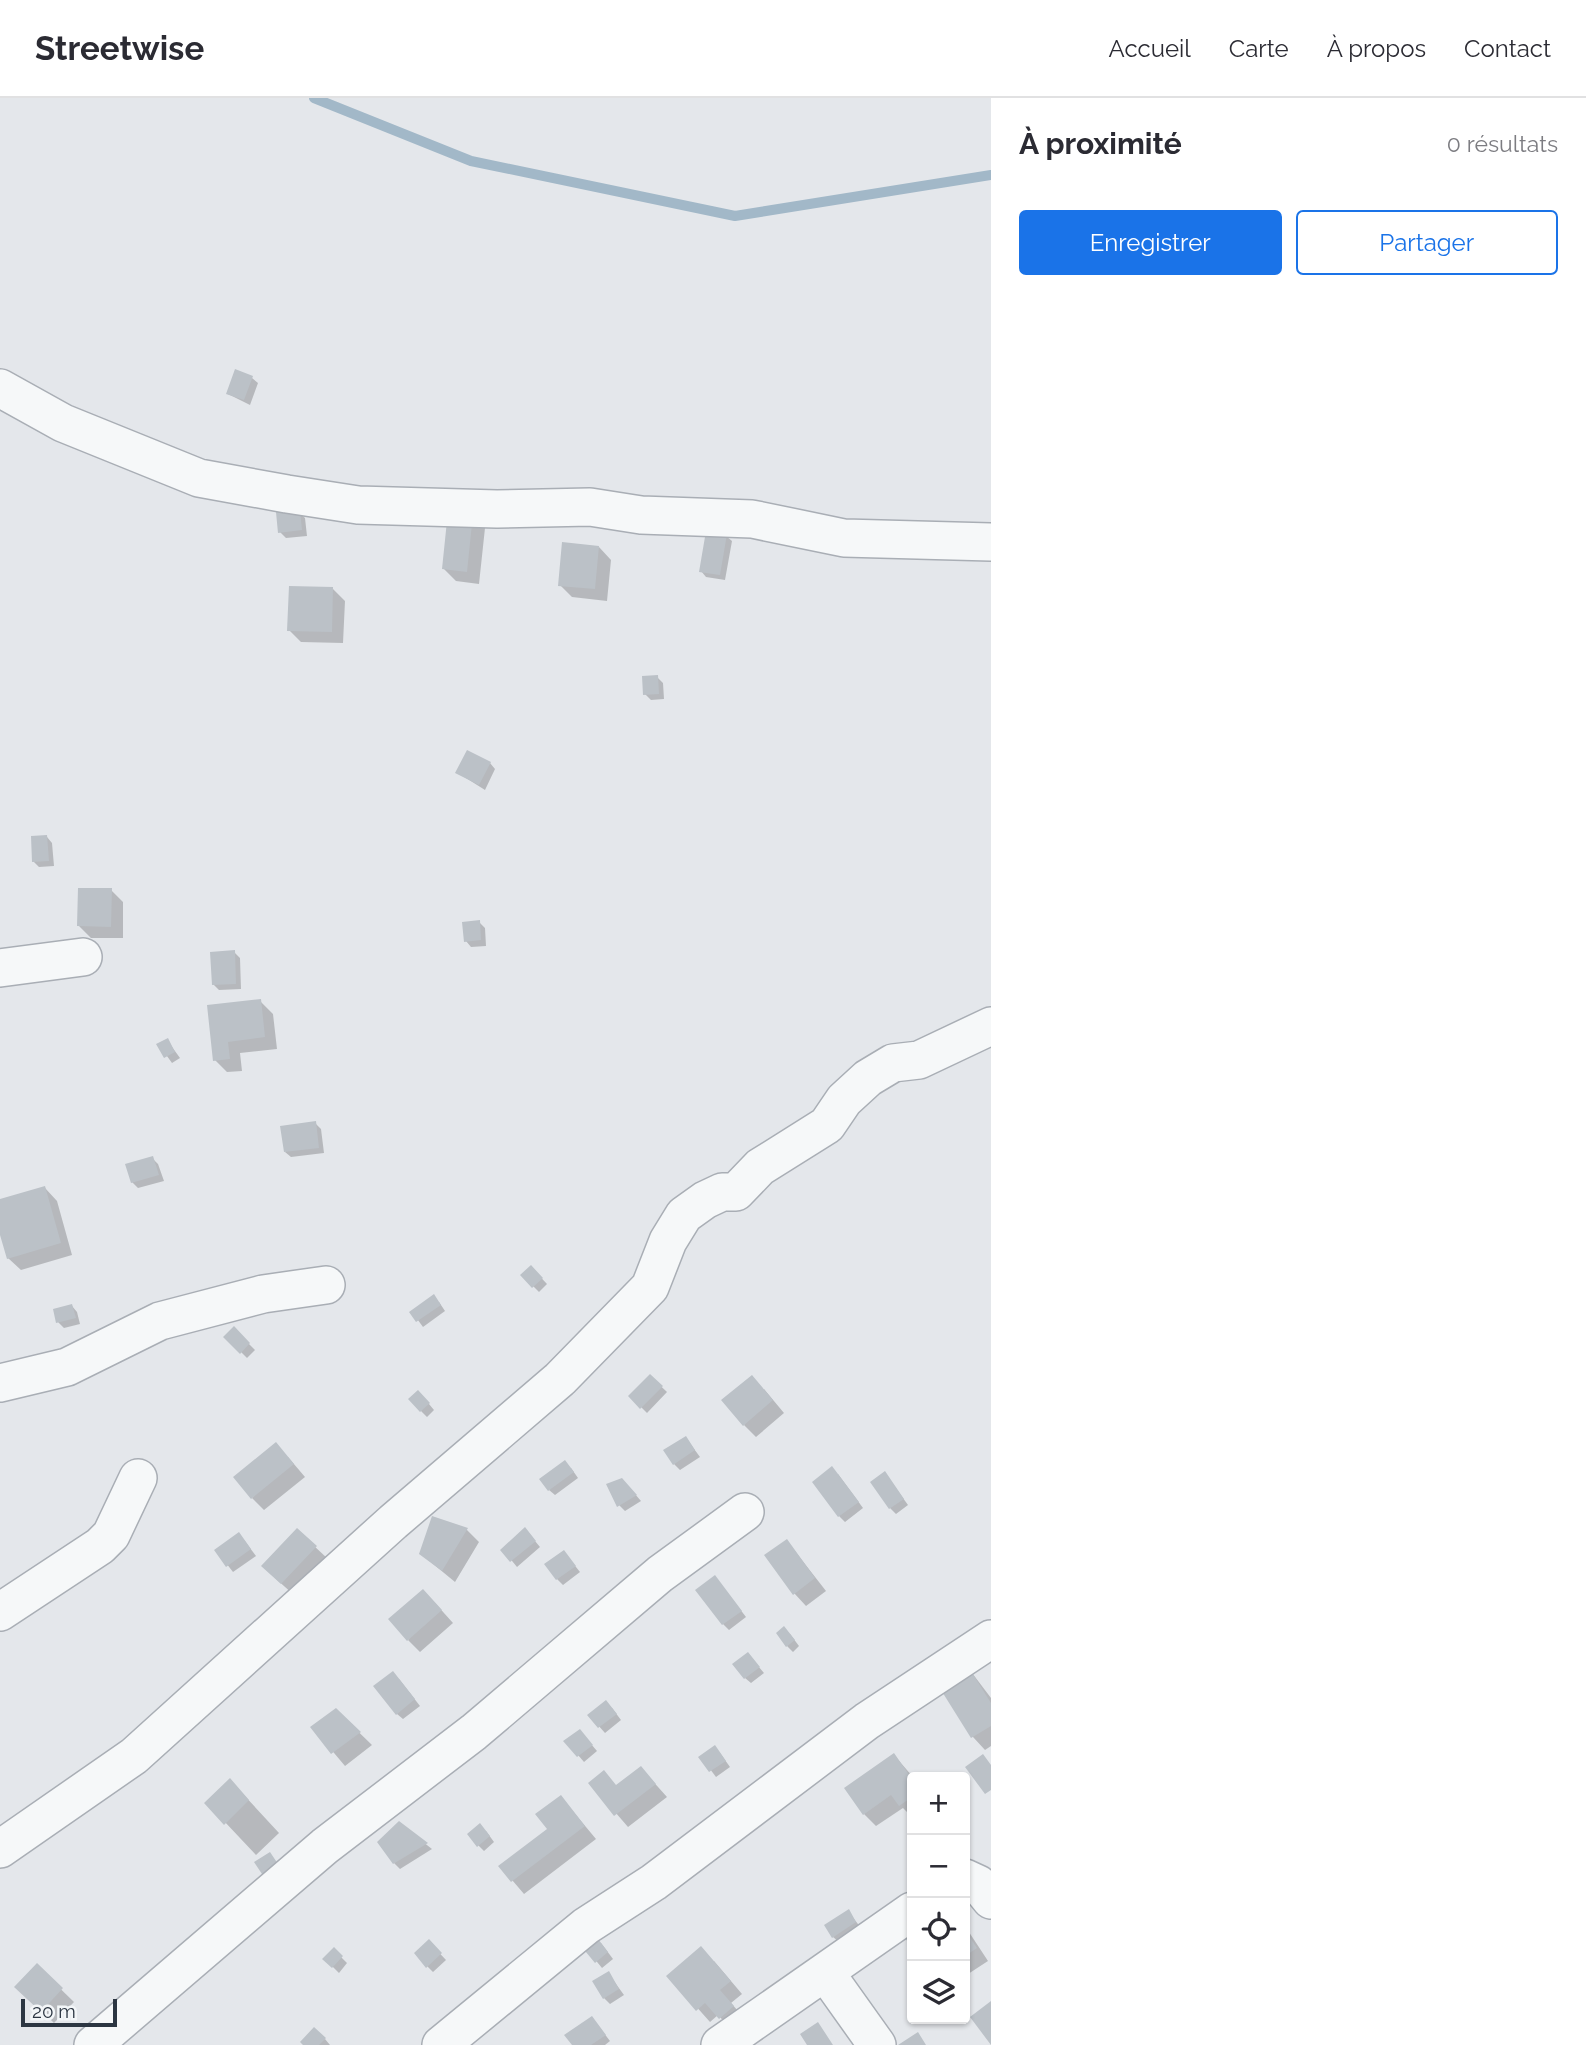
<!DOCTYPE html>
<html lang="fr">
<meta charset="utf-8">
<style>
:root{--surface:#fff;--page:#f2f2f3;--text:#2b2b33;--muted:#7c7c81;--line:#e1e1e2;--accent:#1a73e8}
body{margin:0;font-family:Raleway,sans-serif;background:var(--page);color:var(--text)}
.controls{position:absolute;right:21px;bottom:21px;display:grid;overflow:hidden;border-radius:7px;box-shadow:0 2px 5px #0004}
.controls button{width:63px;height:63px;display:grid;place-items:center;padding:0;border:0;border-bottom:2px solid var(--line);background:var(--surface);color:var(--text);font:35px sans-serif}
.scale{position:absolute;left:21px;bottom:18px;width:96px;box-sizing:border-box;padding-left:7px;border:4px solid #2c3642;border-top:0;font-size:19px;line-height:24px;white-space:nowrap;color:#2c3642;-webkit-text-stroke:5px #f3f6f8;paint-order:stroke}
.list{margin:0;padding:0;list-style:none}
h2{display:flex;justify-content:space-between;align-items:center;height:91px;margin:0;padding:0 28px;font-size:30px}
h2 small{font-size:23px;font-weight:400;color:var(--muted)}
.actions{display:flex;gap:14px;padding:21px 28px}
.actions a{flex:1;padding:16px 0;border:2px solid var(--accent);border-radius:7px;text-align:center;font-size:24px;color:var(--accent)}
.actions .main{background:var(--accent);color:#fff}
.icon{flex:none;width:38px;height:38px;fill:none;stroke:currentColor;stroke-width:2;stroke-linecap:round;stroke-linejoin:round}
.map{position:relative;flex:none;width:991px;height:1947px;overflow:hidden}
header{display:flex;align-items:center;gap:42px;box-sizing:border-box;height:98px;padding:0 35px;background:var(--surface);border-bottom:2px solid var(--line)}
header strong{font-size:33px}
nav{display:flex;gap:38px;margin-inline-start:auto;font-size:24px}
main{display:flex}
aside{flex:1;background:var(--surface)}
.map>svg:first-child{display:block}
.shadow{fill:#0003}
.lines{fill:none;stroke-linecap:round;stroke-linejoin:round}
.stream{stroke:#a2b8c8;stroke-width:10}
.building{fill:#bbc1c7}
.street-casing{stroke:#a9aeb5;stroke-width:40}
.street{stroke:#f6f8f9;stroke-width:37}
</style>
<header>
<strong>Streetwise</strong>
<nav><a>Accueil</a><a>Carte</a><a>À propos</a><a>Contact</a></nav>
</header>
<main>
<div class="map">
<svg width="991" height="1947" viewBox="0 0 991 1947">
<rect width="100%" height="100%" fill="#e4e7eb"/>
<path class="shadow" d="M252 280 258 285 250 307 228 296Z
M299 414 305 420 307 438 286 440 280 434Z
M472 417 485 430 479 486 456 483 444 471Z
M726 438 732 443 725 482 706 479 701 473Z
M599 449 611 462 607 503 572 499 560 487Z
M333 491 345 503 343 545 301 544 289 532Z
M657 579 663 585 664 601 651 602 645 596Z
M490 665 495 671 485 692 458 675Z
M47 739 52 745 54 768 39 769 33 763Z
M111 792 123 804V840H91L79 828Z
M479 824 485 830 486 848 471 849 466 843Z
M234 854 240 860 241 891 219 892 213 886Z
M260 903 273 916 277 951 240 955 242 973 227 974 215 962 209 909Z
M167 942 180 960 172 965 159 947Z
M315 1025 321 1031 324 1055 291 1059 285 1054Z
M152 1060 158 1066 164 1083 138 1090 132 1084Z
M45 1090 57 1103 72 1157 21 1172 8 1160 0 1130V1103Z
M531 1169 547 1186 539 1194 522 1177Z
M439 1204 445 1213 423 1229 412 1214Z
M72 1208 77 1214 80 1226 64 1230 58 1224Z
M234 1231 255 1252 247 1260 226 1239Z
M650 1278 667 1294 647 1315 630 1298Z
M764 1291 784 1315 756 1339 744 1327Z
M424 1300 434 1312 427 1319 421 1313Z
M686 1340 700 1359 680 1372 674 1366Z
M288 1359 305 1379 264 1412 252 1400Z
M571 1370 578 1380 555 1397 549 1392Z
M885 1375 908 1407 896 1416 890 1410Z
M838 1376 863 1410 845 1424 839 1418Z
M628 1388 641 1403 625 1413 619 1407Z
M433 1420 467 1432 479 1444 455 1484 421 1456Z
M297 1432 328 1461 294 1497 275 1480Z
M530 1437 540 1449 517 1469 503 1452Z
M244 1442 256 1458 233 1474 216 1452Z
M787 1443 826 1493 806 1508 794 1495Z
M564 1454 580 1474 563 1487 557 1481Z
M720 1485 746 1519 729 1532 723 1526Z
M435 1505 453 1525 420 1554 408 1542Z
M790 1536 799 1548 793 1554 787 1548Z
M753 1562 764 1575 751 1585 745 1580Z
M966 1567 991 1600V1648L985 1652 973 1639 938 1585Z
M399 1581 420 1608 403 1621 397 1616Z
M612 1610 621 1622 605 1635 589 1617Z
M336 1612 372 1647 345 1668 313 1630Z
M585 1639 597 1653 584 1664 566 1643Z
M720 1655 730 1669 716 1679 701 1659Z
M894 1657 913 1679 912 1719 903 1710 876 1728 864 1716Z
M641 1670 667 1699 628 1729 590 1685 617 1688Z
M230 1682 279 1735 256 1757 207 1705Z
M561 1699 596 1741 524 1796 501 1769 550 1732Z
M399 1725 432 1751 400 1771 394 1765Z
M486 1733 494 1744 484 1753 478 1747Z
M848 1813 861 1830 839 1844 833 1839Z
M965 1828 988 1863 965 1878Z
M429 1844 446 1862 433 1874 427 1868Z
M601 1845 613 1861 602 1870 584 1848Z
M334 1852 347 1865 339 1875 325 1861Z
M714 1863 742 1896 731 1905 745 1921 732 1932 718 1917 710 1924 669 1878Z
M37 1868 74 1904 54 1925 17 1889Z
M608 1875 624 1897 610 1906 604 1900Z
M597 1926 610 1943 605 1947H574Z
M325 1941 330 1947H306Z"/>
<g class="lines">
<path class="stream" d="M314 0 471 63 735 118 991 77"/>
</g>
<path class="building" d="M235 271 253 278 244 302 226 296Z
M300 412 302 432 278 435 276 414Z
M448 413 473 416 467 474 442 471Z
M706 433 727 436 720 477 699 474Z
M562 444 599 448 595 491 558 488Z
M289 488 333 489 332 534 287 533Z
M658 577 659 596 643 597 642 578Z
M467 652 491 664 479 687 455 675Z
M47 737 49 763 32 764 31 738Z
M78 790H112L111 829 77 828Z
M480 822 481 842 464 844 462 824Z
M235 852 236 886 212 887 210 854Z
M261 901 265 939 228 944 230 961 213 963 207 907Z
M168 940 175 954 164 960 156 946Z
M316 1023 319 1050 284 1054 280 1028Z
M153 1058 159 1077 131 1085 125 1066Z
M45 1088 61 1145 7 1161 0 1137V1101Z
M531 1167 543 1180 532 1190 520 1177Z
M434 1196 441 1207 416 1224 409 1214Z
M72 1206 76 1220 56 1225 53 1211Z
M234 1228 250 1245 240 1256 223 1239Z
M650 1276 663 1288 640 1311 628 1298Z
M752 1277 773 1302 743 1328 721 1302Z
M418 1292 430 1305 420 1314 408 1301Z
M686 1338 695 1352 673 1367 663 1352Z
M276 1344 294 1366 251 1401 233 1379Z
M565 1362 574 1374 548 1393 539 1381Z
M832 1368 859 1404 838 1419 812 1384Z
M885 1373 904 1401 889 1411 870 1384Z
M622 1380 637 1397 617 1409 606 1386Z
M432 1418 468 1430 442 1473 419 1456Z
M525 1429 536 1443 510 1464 500 1452Z
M297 1430 317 1448 281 1486 261 1468Z
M239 1434 251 1451 226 1469 214 1452Z
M787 1441 815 1480 793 1497 764 1457Z
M564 1452 576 1468 556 1482 544 1466Z
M715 1477 742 1513 722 1527 695 1492Z
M423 1491 442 1512 407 1543 388 1521Z
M784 1528 795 1542 786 1549 776 1535Z
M748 1554 760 1569 744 1581 732 1566Z
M966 1565 991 1605V1628L971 1640 936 1584Z
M393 1573 415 1601 396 1617 373 1588Z
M606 1602 617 1616 598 1630 587 1617Z
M336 1610 361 1634 331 1656 310 1629Z
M580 1631 593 1647 577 1659 563 1643Z
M715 1647 726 1663 709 1674 698 1659Z
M894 1655 912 1681V1699L899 1708 891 1697 863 1717 844 1690Z
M983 1656 991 1667V1692L985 1696 965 1669Z
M641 1668 656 1686 614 1718 588 1685 604 1672 616 1687Z
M230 1680 249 1702 224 1727 204 1705Z
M561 1697 585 1728 511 1784 498 1768 547 1731 535 1716Z
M399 1723 428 1745 393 1766 377 1744Z
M480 1725 490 1738 477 1749 467 1736Z
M270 1754 280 1769 264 1779 254 1764Z
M849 1811 856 1824 832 1840 824 1827Z
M912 1827V1850L901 1834Z
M965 1832 977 1850 965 1858Z
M595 1837 608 1854 595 1865 581 1848Z
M429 1841 442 1855 426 1870 414 1855Z
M701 1848 731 1883 720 1892 734 1908 719 1921 705 1905 696 1913 666 1878Z
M334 1849 343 1858 332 1870 322 1861Z
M37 1865 63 1890 41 1914 14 1889Z
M609 1873 619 1891 603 1901 592 1883Z
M991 1903V1947L970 1919Z
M592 1918 606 1937 591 1947H572L564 1937Z
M818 1924 833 1947H807L800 1936Z
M314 1929 326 1940 319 1947H303L300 1944Z
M918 1934 926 1947H898Z"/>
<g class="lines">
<defs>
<path id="street" d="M0 290 63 325 199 380 287 396 358 407 497 411 590 409 641 417 752 421 844 440 991 444
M0 870 83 859
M0 1285 67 1269 160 1223 263 1196 326 1187
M0 1514 100 1448 111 1437 138 1380
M0 1751 134 1658 393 1424 560 1281 650 1189 668 1143 684 1117 705 1102 722 1094H736L760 1069 827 1027 844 1002 868 980 893 965 919 962 991 928
M965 1780 978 1786 991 1802
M825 1874 877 1947
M93 1947 325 1748 474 1634 660 1476 745 1414
M441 1947 586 1828 654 1784 867 1623 991 1541
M720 1947 912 1813"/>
</defs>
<use href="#street" class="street-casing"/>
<use href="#street" class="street"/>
</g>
</svg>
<div class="controls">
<button>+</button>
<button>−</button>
<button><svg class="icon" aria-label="locate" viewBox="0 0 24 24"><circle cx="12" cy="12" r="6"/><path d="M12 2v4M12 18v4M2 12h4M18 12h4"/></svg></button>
<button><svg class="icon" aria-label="layers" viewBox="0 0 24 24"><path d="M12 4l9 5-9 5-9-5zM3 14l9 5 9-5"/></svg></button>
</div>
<div class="scale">20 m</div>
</div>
<aside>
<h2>À proximité<small>0 résultats</small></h2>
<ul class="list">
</ul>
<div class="actions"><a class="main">Enregistrer</a><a>Partager</a></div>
</aside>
</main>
